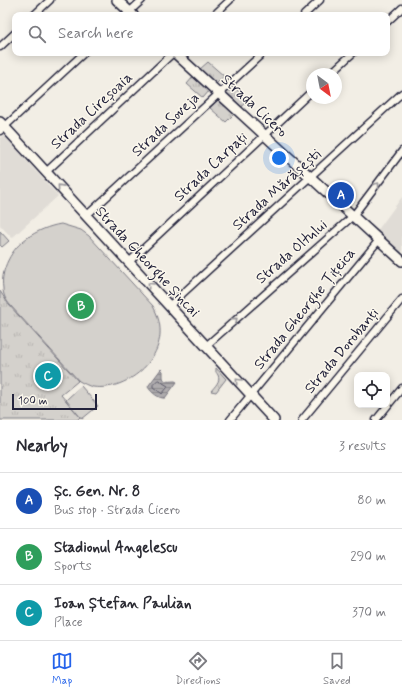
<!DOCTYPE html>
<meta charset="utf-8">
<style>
:root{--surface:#fff;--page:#f2f2f3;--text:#2b2b33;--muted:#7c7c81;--line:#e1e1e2;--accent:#2563eb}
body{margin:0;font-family:Mynerve,sans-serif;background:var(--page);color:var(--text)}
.controls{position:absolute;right:12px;bottom:12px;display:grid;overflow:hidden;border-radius:8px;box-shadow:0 2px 10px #0003}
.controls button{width:36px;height:36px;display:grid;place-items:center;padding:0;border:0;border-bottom:1px solid var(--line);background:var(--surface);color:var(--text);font:20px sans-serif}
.compass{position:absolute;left:306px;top:68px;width:36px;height:36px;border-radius:50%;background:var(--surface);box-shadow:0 2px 10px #0003;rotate:148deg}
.scale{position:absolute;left:12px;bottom:10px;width:85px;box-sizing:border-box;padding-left:4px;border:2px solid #22223b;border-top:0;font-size:11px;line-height:14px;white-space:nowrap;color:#22223b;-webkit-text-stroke:3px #fbf7ec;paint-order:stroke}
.you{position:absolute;left:279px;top:158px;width:14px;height:14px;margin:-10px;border:3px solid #fff;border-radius:50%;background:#1a73e8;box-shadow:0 0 0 6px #1a73e833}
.badge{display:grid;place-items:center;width:26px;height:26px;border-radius:50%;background:var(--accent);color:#fff;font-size:13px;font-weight:700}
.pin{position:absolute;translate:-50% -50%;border:2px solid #fff;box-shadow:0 1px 4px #0006}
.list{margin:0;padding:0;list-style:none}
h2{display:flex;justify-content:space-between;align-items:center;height:52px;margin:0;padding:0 16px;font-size:17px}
h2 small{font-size:13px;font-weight:400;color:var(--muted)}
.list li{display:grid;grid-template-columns:26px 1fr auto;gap:12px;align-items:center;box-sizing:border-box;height:56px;padding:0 16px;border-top:1px solid var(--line)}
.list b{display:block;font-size:15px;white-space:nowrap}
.list p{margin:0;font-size:13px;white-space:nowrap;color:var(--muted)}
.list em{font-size:13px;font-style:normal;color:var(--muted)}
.icon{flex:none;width:22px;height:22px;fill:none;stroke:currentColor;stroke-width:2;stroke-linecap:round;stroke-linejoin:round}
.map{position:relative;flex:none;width:402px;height:420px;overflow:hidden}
.search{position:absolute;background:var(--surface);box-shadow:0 2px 10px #0003;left:12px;right:12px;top:12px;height:44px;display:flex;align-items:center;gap:10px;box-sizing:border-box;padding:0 14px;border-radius:8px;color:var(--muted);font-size:15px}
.sheet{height:220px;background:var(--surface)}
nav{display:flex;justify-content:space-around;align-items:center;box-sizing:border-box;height:56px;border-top:1px solid var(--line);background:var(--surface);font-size:11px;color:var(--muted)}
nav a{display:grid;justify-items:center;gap:2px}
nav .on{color:var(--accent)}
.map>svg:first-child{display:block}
.built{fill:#e0dcd6}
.grass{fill:url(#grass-tufts);stroke:#7b7a84}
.garden{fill:#d4d1cc;stroke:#7b7a84}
.water{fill:url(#water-rules);stroke:#76747f}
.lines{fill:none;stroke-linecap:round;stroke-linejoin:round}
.shore{stroke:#5a5969;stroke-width:1}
.street-casing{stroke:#22223b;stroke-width:9}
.secondary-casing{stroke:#22223b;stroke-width:12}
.street{stroke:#fbf7ec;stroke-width:6}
.secondary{stroke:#fbf7ec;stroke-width:9}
.oneway{stroke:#99979c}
.labels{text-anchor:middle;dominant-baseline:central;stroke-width:3;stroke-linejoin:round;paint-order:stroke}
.street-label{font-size:15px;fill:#22223b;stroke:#fbf7ec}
</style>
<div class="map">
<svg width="402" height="420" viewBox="0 0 402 420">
<defs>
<pattern id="grass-tufts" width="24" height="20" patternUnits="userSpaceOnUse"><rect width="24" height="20" fill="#d4d1cc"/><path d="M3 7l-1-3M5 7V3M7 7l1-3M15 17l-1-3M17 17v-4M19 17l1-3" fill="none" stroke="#b6b3b0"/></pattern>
<pattern id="water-rules" width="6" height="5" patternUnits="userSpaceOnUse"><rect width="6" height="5" fill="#aeabad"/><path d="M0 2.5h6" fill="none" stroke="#8d8b8e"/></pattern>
</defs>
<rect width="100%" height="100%" fill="#f2eee5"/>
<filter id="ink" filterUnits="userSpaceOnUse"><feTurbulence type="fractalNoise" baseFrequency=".025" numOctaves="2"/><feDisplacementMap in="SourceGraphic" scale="8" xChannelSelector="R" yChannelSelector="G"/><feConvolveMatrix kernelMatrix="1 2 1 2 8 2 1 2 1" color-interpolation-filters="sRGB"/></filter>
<g filter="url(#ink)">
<path class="built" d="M4 135 58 196 12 238 0 225V138Z
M402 197V254L377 231Z"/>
<path class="grass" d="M208 62 224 76 216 84 200 69Z
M193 77 209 91 203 98 187 84Z
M233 86 248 100 242 107 226 92Z
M218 100 234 114 226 122 210 108Z
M0 291 9 305 78 381 61 395 80 417 77 420H0Z
M216 368 226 379 216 392 211 391C215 386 221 381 218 375 215 370 216 374 216 368Z"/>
<path class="garden" d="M61 224 81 230 89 236 153 306C155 310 157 314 158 318 170 355 129 392 93 387 88 386 83 383 79 381L10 305C6 300 3 295 3 288 0 270 12 248 27 238 37 231 49 226 61 224Z
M0 231 9 241 2 247 0 245Z
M81 386 98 406 82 419 66 400Z"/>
<path class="water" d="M161 369 163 371C163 373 163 375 163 377 164 383 170 381 175 381L177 382 165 398C159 399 151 392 148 387L149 385Z"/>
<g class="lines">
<path class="shore" d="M158 380H160L163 383 168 386 167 388 162 394 161 393 153 387V385Z"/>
<defs>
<path id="street" d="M34 15 50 0
M126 15 142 0
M214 15 230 0
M304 15 320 0
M387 22 402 8
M0 47 15 33
M330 74 353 53
M0 131 84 53
M46 172 173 53
M86 216 263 53
M129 262 312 91
M169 306 402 93
M206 346 353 216 402 151
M230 420 379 240
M302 420 402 299
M376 420 402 388"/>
<path id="secondary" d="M117 0 133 15
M175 53 402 261
M0 122 274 420"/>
</defs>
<use href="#street" class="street-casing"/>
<use href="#secondary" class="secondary-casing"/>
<use href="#street" class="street"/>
<use href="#secondary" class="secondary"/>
</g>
<defs><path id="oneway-chevron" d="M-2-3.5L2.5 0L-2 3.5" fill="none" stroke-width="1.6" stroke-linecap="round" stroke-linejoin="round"/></defs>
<g class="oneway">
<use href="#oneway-chevron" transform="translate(377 185) rotate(-53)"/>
<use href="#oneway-chevron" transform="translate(60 187) rotate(-132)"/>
<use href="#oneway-chevron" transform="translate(150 285) rotate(-133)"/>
<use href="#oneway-chevron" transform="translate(235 320) rotate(-41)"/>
<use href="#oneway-chevron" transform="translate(238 381) rotate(-133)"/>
</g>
</g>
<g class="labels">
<g class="street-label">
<text transform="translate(254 106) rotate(43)">Strada Cicero</text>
<text transform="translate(92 111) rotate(-43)">Strada Cireșoaia</text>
<text transform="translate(166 125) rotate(-43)">Strada Soveja</text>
<text transform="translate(211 167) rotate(-43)">Strada Carpați</text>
<text transform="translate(277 190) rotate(-42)">Strada Mărășești</text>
<text transform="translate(292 252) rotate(-41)">Strada Oltului</text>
<text transform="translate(147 262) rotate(47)">Strada Gheorghe Șincai</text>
<text transform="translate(305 309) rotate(-51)">Strada Gheorghe Țițeica</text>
<text transform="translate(342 351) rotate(-50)">Strada Dorobanți</text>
</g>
</g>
</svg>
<div class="controls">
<button><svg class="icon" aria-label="locate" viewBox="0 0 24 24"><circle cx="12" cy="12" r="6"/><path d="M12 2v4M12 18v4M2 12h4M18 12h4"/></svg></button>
</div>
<svg class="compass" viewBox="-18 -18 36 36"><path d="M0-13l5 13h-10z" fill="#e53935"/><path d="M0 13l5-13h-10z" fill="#7c7c81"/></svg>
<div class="scale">100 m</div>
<div class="you"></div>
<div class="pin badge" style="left:341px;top:195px;background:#1a4fb4">A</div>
<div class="pin badge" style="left:81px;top:306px;background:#2e9e5b">B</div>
<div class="pin badge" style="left:48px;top:376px;background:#0f9aa8">C</div>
<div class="search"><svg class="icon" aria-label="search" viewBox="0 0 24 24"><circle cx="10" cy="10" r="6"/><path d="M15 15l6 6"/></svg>Search here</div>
</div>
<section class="sheet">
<h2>Nearby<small>3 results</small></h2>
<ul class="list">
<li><span class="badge" style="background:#1a4fb4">A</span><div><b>Șc. Gen. Nr. 8</b><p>Bus stop · Strada Cicero</p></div><em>80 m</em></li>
<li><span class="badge" style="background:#2e9e5b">B</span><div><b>Stadionul Angelescu</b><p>Sports</p></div><em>290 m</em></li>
<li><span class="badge" style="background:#0f9aa8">C</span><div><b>Ioan Ștefan Paulian</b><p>Place</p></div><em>370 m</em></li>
</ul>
</section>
<nav>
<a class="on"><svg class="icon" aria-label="map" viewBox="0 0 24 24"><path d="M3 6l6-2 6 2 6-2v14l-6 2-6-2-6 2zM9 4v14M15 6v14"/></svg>Map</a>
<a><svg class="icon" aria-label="directions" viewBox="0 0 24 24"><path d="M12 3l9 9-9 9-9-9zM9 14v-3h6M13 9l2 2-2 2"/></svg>Directions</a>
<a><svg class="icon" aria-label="saved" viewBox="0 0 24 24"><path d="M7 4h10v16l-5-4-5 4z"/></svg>Saved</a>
</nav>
